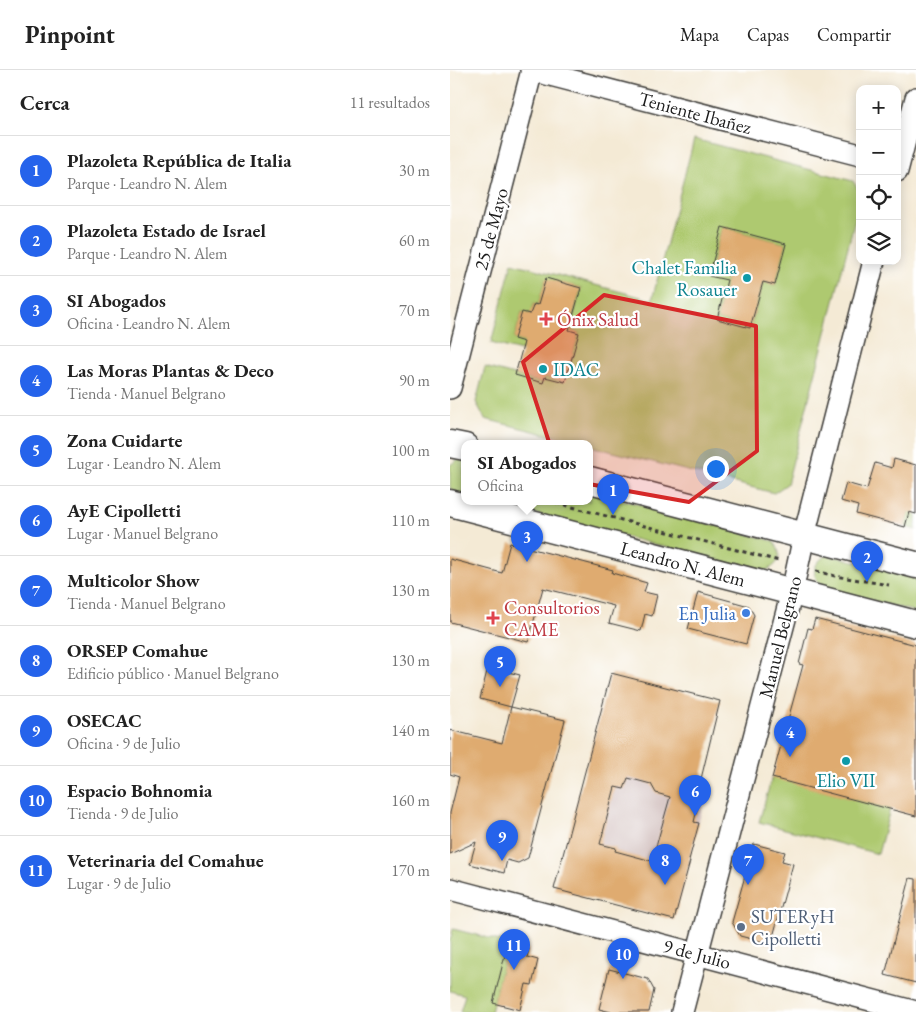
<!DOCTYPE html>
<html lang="es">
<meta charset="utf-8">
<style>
:root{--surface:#fff;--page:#f6f6f6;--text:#222;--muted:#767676;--line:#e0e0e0;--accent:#2563eb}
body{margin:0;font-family:"EB Garamond",serif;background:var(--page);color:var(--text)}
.controls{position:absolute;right:15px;top:15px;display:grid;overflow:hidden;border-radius:10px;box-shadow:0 2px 12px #0003}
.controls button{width:45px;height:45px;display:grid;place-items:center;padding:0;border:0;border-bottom:1px solid var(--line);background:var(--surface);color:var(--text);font:25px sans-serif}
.you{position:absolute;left:265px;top:398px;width:18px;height:18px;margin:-12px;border:4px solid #fff;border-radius:50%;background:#1a73e8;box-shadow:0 0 0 8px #1a73e833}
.badge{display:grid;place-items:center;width:32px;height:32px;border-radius:50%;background:var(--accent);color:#fff;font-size:16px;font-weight:700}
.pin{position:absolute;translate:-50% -41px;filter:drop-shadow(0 1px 2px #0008)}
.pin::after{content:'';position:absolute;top:26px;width:18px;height:15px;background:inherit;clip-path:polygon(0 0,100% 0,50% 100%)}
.popup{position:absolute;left:11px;top:370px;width:132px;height:65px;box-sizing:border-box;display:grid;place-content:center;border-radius:10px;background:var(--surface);filter:drop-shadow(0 1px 4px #0005);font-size:16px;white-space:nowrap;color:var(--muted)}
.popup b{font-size:19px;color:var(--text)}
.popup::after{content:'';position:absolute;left:50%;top:100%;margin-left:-10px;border:10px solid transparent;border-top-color:var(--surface)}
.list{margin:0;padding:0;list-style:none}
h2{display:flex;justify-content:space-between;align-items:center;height:65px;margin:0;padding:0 20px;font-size:21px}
h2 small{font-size:16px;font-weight:400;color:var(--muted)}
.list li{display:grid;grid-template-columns:32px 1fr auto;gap:15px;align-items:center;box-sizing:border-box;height:70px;padding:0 20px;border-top:1px solid var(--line)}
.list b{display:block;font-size:19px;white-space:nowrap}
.list p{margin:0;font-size:16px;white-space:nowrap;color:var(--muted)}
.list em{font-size:16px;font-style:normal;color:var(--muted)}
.icon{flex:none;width:28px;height:28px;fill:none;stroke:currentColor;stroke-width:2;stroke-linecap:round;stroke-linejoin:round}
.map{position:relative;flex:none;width:466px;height:942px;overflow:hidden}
header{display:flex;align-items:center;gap:30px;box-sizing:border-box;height:70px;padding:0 25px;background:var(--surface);border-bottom:1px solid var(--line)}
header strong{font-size:24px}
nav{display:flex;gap:28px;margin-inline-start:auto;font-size:18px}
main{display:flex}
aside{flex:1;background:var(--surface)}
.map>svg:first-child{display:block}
.industrial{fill:#d1bfbd}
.green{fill:#aec96f;stroke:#657246;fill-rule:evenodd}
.building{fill:#dfab70;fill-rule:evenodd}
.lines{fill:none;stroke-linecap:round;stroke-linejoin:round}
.minor-casing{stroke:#3c3b38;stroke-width:24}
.major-casing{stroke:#3c3b38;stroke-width:29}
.path{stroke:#3c3b38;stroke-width:3;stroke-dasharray:4 4;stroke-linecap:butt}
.minor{stroke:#fff;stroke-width:21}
.major{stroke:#fff;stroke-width:26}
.marked{fill:#d62828;fill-opacity:0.2;stroke:#d62828;stroke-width:4;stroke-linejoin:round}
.culture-dot{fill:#0f9aa8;stroke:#fff;stroke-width:2}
.health-dot{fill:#e0444e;stroke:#fff;stroke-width:2}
.shop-dot{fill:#3f7fe0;stroke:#fff;stroke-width:2}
.service-dot{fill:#5c6f8a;stroke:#fff;stroke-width:2}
.labels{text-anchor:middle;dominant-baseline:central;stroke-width:4.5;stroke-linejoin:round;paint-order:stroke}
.street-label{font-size:19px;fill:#1c1c1c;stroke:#fff}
.culture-label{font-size:19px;fill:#0d838f;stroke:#fff;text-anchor:end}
.health-label{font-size:19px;fill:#be3a42;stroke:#fff;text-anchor:start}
.shop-label{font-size:19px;fill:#366cbe;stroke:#fff;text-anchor:end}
.service-label{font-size:19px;fill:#4e5e75;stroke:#fff;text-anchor:start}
</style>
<header>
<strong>Pinpoint</strong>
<nav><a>Mapa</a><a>Capas</a><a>Compartir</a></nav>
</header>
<main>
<aside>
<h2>Cerca<small>11 resultados</small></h2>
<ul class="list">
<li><span class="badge">1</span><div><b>Plazoleta República de Italia</b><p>Parque · Leandro N. Alem</p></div><em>30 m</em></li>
<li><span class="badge">2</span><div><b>Plazoleta Estado de Israel</b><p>Parque · Leandro N. Alem</p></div><em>60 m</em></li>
<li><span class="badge">3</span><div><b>SI Abogados</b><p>Oficina · Leandro N. Alem</p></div><em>70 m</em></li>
<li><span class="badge">4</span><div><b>Las Moras Plantas &amp; Deco</b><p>Tienda · Manuel Belgrano</p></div><em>90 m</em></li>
<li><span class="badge">5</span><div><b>Zona Cuidarte</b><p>Lugar · Leandro N. Alem</p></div><em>100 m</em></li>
<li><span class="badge">6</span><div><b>AyE Cipolletti</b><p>Lugar · Manuel Belgrano</p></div><em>110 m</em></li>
<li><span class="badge">7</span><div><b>Multicolor Show</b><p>Tienda · Manuel Belgrano</p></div><em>130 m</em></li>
<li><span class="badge">8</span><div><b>ORSEP Comahue</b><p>Edificio público · Manuel Belgrano</p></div><em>130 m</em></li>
<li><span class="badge">9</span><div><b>OSECAC</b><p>Oficina · 9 de Julio</p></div><em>140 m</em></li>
<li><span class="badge">10</span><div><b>Espacio Bohnomia</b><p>Tienda · 9 de Julio</p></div><em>160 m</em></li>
<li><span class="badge">11</span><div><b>Veterinaria del Comahue</b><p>Lugar · 9 de Julio</p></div><em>170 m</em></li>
</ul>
</aside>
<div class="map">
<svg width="466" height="942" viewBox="0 0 466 942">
<rect width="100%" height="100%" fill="#fff"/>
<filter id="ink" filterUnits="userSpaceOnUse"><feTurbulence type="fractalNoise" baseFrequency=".02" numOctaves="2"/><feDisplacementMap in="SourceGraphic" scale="10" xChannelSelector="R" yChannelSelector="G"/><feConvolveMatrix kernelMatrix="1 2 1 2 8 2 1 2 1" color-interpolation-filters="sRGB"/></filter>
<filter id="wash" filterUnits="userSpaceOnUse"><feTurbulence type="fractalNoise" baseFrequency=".0096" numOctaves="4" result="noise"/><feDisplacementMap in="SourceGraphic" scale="20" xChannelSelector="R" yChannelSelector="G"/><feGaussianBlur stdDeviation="1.12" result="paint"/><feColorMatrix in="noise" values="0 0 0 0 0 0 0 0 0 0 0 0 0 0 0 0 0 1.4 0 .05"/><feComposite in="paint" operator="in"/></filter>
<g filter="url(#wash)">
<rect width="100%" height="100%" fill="#f4ead5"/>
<path class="industrial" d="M161 603 202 614 201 714 206 723 253 736 239 790 205 792 165 781 166 778 150 774 153 762 122 754Z"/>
<path class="green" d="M244 69 403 111 410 122V130L337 414 324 423 140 376V373H130L35 349 26 332 35 297 93 313 95 307 115 312 129 263 114 258 121 255 131 218 96 209 88 235 84 234 81 244 72 242 64 269 85 275 73 277 71 281 41 273 62 193 202 230ZM272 157 336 174 325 215 313 212 300 258 267 249 277 210 259 205Z
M14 389V425L4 421 0 418V395L7 390Z
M140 421 323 471C337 486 325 502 307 501L37 431H140Z
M459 442 466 444V460L455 457Z
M378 485 466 506V542L372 517C360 506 363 491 378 485Z
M322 707 440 739 428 784 309 752Z
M3 859 58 873 41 942H10L15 925 0 921V871Z"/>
<g id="blocks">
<path class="building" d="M272 157 336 174 325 215 313 212 300 258 267 249 277 210 259 206Z
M96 208 131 218 119 260 129 263 115 312 95 307 93 313 65 305 74 272 64 269 72 242 80 244 84 234 88 235Z
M444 389 466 395V444L459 442 455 457 406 444 408 436 391 431 396 413 417 419 425 393 442 398Z
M60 473 163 500 162 503 197 513 194 522 207 525 202 546 195 544 191 561 159 553 164 536 93 518 78 572 0 552V489L52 503Z
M248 522 299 536 304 545 296 574 238 559Z
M365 549 466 575V746L322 708 353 595 349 594 358 558 362 559Z
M38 597 70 605 61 637 30 629Z
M161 603 270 631 250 713 252 718 244 752 249 753 239 790 240 791 224 850 104 819ZM178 708 201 714 206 723 220 727 202 791 165 781 166 778 150 774 165 717 174 719Z
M61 637 115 650 78 788 68 793 57 790 54 803 20 794 26 772 0 784V743L9 707 0 704V660L52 673Z
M304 774 335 782 332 791 343 794 321 874 290 866 282 852Z
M460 808 466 809V913L435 905Z
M58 873 79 879 77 887 88 890 82 915 76 914 70 940 43 933Z
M159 899 198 909 204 920 199 942H161L149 939Z"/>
</g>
</g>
<g filter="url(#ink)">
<use href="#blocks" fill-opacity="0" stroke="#3c3b38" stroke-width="1"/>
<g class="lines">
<defs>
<path id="minor" d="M81 0 410 85
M447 101 466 28
M0 318 82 0
M0 819 466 942
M232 942 342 522 354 466 424 191"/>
<path id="major" d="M0 374 15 377
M140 410 466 495
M0 433 466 554"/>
</defs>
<use href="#minor" class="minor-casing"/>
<use href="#major" class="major-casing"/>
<path class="path" d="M99 431 329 491
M366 501 385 506 439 515"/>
<use href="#minor" class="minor"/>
<use href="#major" class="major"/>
</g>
</g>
<path class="marked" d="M154 225 306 256 307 381 239 432 111 409 73 292Z"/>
<g class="culture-dot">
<circle cx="297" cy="208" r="5"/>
<circle cx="93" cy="299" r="5"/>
<circle cx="396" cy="691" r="5"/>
</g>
<g class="health-dot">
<path d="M93.5 241.5h5v5h5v5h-5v5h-5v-5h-5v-5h5z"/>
<path d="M40.5 540.5h5v5h5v5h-5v5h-5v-5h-5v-5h5z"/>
</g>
<circle class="shop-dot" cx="296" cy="543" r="5"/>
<circle class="service-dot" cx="291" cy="857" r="5"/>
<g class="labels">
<g class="street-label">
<text transform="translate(245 43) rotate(15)">Teniente Ibañez</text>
<text transform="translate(41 159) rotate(-75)">25 de Mayo</text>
<text transform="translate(233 494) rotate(15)">Leandro N. Alem</text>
<text transform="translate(330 567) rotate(-76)">Manuel Belgrano</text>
<text transform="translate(247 884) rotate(15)">9 de Julio</text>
</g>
<g class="culture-label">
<text x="287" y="197">Chalet Familia<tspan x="287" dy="22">Rosauer</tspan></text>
<text x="103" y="299" text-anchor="start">IDAC</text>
<text x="396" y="710" text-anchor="middle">Elio VII</text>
</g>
<g class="health-label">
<text x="107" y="249">Ónix Salud</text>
<text x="54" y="537">Consultorios<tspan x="54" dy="22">CAME</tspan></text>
</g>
<g class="shop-label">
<text x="286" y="543">En Julia</text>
</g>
<g class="service-label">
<text x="301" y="846">SUTERyH<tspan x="301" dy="22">Cipolletti</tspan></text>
</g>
</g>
</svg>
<div class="controls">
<button>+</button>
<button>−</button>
<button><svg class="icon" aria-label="locate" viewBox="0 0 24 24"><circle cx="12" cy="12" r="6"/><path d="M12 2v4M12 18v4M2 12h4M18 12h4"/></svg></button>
<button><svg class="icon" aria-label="layers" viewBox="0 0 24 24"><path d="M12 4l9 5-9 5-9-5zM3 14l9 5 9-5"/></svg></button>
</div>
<div class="you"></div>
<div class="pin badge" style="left:163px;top:445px">1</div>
<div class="pin badge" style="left:417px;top:512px">2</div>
<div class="pin badge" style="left:77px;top:492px">3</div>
<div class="popup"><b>SI Abogados</b>Oficina</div>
<div class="pin badge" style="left:340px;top:687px">4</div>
<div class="pin badge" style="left:50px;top:617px">5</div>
<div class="pin badge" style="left:245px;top:746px">6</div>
<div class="pin badge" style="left:298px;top:815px">7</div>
<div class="pin badge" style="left:215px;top:815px">8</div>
<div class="pin badge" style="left:52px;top:791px">9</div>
<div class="pin badge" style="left:173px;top:909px">10</div>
<div class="pin badge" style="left:64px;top:900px">11</div>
</div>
</main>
